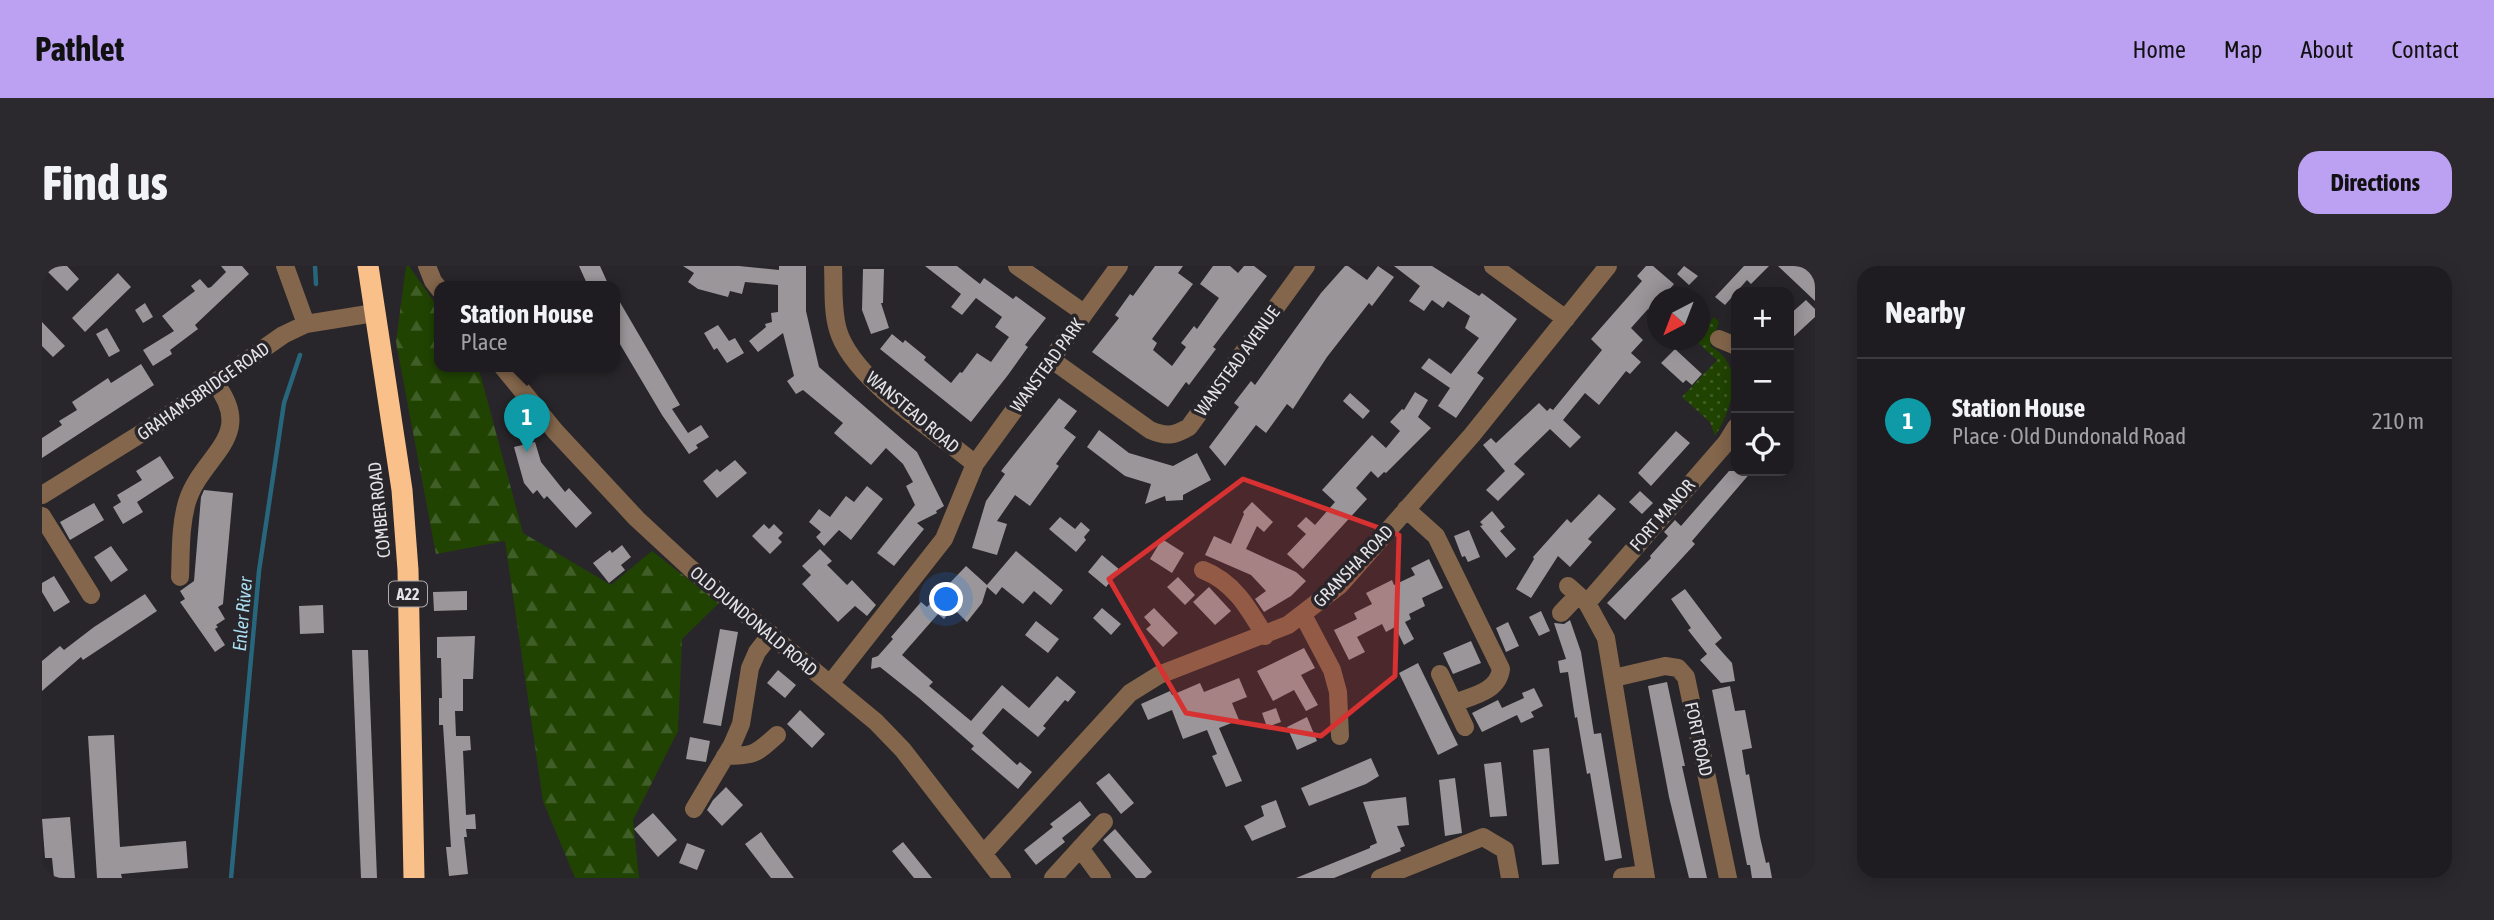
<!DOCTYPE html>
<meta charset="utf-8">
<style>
:root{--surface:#1e1c20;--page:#2b292d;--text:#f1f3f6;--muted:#a1a1a5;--line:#3c3a3e;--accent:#bca0f2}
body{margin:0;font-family:"Asap Condensed",sans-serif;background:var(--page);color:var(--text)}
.controls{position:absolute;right:21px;top:21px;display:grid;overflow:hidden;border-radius:14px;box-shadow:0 4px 18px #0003}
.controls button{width:63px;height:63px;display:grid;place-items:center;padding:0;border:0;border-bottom:2px solid var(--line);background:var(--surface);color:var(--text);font:35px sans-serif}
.compass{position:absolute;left:1605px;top:21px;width:63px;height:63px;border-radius:50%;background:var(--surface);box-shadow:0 4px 18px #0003;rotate:222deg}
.you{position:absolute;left:905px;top:334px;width:24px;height:24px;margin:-18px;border:5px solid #fff;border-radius:50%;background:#1a73e8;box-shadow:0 0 0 10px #1a73e833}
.badge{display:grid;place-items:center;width:46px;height:46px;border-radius:50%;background:var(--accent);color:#fff;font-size:23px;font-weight:700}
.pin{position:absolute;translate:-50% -58px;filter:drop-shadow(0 2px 4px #0008)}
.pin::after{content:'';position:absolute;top:37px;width:24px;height:21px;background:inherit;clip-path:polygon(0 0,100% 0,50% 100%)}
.popup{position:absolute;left:392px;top:15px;width:186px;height:91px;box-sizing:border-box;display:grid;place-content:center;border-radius:14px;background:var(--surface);filter:drop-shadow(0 2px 5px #0005);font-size:23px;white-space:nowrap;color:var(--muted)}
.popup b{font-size:26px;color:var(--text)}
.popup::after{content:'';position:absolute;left:50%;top:100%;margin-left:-14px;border:14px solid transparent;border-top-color:var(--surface)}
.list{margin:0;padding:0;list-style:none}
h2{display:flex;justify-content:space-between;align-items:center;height:91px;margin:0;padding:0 28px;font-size:30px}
h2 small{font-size:23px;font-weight:400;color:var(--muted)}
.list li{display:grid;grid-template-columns:46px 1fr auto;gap:21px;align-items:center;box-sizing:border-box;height:126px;padding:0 28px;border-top:2px solid var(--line)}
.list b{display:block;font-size:26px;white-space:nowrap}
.list p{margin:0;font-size:23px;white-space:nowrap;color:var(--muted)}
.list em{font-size:23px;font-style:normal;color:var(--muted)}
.icon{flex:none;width:38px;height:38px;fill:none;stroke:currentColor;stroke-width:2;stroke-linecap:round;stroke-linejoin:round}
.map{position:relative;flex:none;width:1773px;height:612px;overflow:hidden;border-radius:21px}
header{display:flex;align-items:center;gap:42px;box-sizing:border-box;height:98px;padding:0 35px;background:var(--accent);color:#111}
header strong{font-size:33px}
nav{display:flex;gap:38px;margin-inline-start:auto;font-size:24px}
.intro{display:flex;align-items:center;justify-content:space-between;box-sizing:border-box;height:168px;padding:0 42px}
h1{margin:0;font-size:49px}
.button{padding:18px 32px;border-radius:21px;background:var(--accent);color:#111;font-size:24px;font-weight:700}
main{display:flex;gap:42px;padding:0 42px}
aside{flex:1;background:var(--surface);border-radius:21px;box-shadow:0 4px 18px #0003}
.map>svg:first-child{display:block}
.grass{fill:url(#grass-dots)}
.forest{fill:url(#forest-firs)}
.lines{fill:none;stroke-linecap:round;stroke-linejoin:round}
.stream{stroke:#27667c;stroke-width:4.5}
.building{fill:#9a9699}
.minor{stroke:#83664b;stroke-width:18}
.highway{stroke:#fac089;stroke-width:21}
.marked{fill:#d73132;fill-opacity:0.2;stroke:#d73132;stroke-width:5;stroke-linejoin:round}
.labels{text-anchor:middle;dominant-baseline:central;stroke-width:7;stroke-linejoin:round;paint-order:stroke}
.shield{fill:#28262a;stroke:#acaaae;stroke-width:2}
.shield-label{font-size:16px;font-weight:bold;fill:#e4e3e6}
.street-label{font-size:18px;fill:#e4e3e6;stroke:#28262a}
.water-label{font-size:19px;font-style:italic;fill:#a9ddf2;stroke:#28262a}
</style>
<header>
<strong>Pathlet</strong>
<nav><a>Home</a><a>Map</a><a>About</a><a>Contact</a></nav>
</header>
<div class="intro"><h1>Find us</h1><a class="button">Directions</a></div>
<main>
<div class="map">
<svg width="1773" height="612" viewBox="0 0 1773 612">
<defs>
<pattern id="grass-dots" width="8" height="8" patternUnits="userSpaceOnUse" patternTransform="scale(1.75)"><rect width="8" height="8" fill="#204302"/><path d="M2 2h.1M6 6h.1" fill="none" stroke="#405e27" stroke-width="1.8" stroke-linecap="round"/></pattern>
<pattern id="forest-firs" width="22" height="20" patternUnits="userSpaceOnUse" patternTransform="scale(1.75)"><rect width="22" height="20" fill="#204302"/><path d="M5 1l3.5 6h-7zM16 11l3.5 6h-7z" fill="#405e27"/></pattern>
</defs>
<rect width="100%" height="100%" fill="#28262a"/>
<path class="grass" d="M1672 51 1677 56 1668 80C1704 98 1691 143 1673 170L1668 156 1640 131 1675 94 1653 74H1658V69Z"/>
<path class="forest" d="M364 0H367L397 43 398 100H436L481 267 569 319 610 285 677 337 640 373 636 465 591 554 597 612H533L501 535 463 275 394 288 354 76Z"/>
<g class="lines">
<path class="stream" d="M273 0 274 18
M189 612 217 305 242 137 258 89"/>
</g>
<path class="building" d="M0 0H25L37 13 25 25Z
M179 0H200L207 8 153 59 156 63 128 84 130 88 111 100 101 84 132 65 120 50 153 25 149 20 158 13 166 22 169 21 184 6Z
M537 0H558L567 20H546Z
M641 0H697L737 4V0H764V45L777 101 875 186 902 240 894 245 895 247 875 257 882 263 852 300 835 287 873 239 864 220 871 216 861 198 844 182 829 199 792 167 801 157 761 124 754 128 745 115 752 110 741 67 716 86 707 75 724 61 723 58 730 56 729 47 736 46V19L703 16 700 28 688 25 686 31 656 23 646 16 652 7Z
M883 0H915L938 18 942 12 971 33 974 30 1004 52 983 79 986 81 966 109 929 156 838 83 850 68 861 77 863 74 884 91 882 94 909 117 918 106 920 107 935 87 949 96 967 71 953 61 960 51 934 32 920 49 909 41 919 28Z
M1113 0H1141L1136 7 1151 18 1110 73 1115 77 1111 84 1130 100 1144 81 1139 77 1152 60 1155 63 1177 32 1158 18 1171 0H1188L1196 7 1202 0H1212L1225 10 1171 81 1174 83 1147 119 1144 116 1126 141 1050 86 1077 52 1073 49 1088 28 1091 30Z
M1303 0H1306L1325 14 1336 0 1352 11 1330 40 1327 37 1285 91 1251 143 1245 138 1224 167 1214 159 1183 200 1167 181 1197 141 1192 137 1209 115 1213 119 1279 27Z
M1352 0H1390L1437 30 1440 27 1475 53 1435 107 1442 112 1414 152 1396 140 1408 122 1379 102 1387 92 1409 108 1437 72 1423 62 1428 50 1406 35 1401 42 1390 34 1382 45 1367 35 1378 20Z
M1604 0H1611L1632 18 1620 32H1615V52L1606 43 1589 62 1601 74 1589 87 1599 96 1588 108 1584 105 1557 139 1543 127 1521 154 1539 171 1528 182 1508 163 1472 198 1483 208 1456 235 1444 224 1463 205 1441 179 1449 172 1454 177 1497 137 1505 145 1508 142 1511 144 1560 84 1549 73 1600 15 1595 10Z
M1642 0 1656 10 1647 19 1635 8Z
M1702 0H1727L1709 18 1705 14 1683 39 1673 31Z
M1736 0H1767L1773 5V35Z
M821 3H842L841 37H839L847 62 829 68 820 44Z
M76 7 89 21 43 66 30 52Z
M572 26 638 139 630 143 646 167 659 159 667 171 654 179 656 182 647 188 620 149 572 68Z
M1764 34 1773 43V51L1747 75V49Z
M103 37 111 51 101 57 93 44Z
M0 56 23 80 11 91 0 80Z
M676 59 687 75 693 72 702 87 685 97 675 82 672 84 662 67Z
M65 62 78 85 67 91 54 68Z
M1633 83 1660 108 1650 119 1644 114 1641 117 1619 97Z
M99 98 112 119 0 192V172L20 159 17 155 35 144 30 136 66 112 69 117Z
M1373 126 1386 134 1376 151 1389 162 1344 207 1342 206 1336 212 1329 205 1314 222 1325 233 1261 303 1245 288 1264 268 1255 260 1264 251 1273 259 1293 236 1280 224 1330 169 1344 182 1358 165 1348 156 1360 143 1362 144Z
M1308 127 1328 145 1321 153 1301 135Z
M1017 132 1035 145 1022 162 1034 171 1014 198 1017 200 988 240 973 229 955 255 965 258 955 289 930 282 944 235 963 208 959 205Z
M1057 164 1087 187 1131 200 1155 187 1169 214 1141 229V234L1124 235 1123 230 1103 238 1109 218 1083 210 1045 181Z
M1634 165 1648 177 1609 220 1596 207Z
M493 176 499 196 523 226 527 222 550 247 534 262 505 230 502 233 495 224 491 228 482 217 472 181Z
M118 190 132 212 95 236 101 246 81 258 71 241 79 236 75 229 100 214 94 205Z
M693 194 705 207 675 232 661 215 675 203 678 206Z
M1687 205H1710L1650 275 1653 278 1583 354 1565 337 1609 292 1608 290 1626 270 1622 266 1633 254 1639 260Z
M825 220 841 233 809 274 797 264 782 280 774 271 779 266 767 256 777 243 788 251 804 230 812 236Z
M162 224 191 227 181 338 176 341 183 353 174 359 176 361 173 363 183 379 173 386 138 336 143 333 138 325 152 315 159 231Z
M1598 225 1611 237 1600 248 1587 236Z
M1557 228 1574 243 1546 273 1550 276 1528 301 1516 290 1489 332 1474 323 1492 293 1491 291 1525 253 1529 257Z
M1210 236 1231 256 1222 266 1215 260 1204 283 1254 306 1264 315 1249 330 1222 346 1213 333 1224 325 1209 309 1163 289 1172 270 1189 278 1202 248 1201 246Z
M52 237 62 254 28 274 18 256Z
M1450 245 1463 261 1458 265 1474 283 1464 292 1438 260 1441 259 1438 256Z
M1018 251 1033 263 1039 256 1048 264 1042 271 1044 274 1034 286 1007 263Z
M722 258 727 263 732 258 741 267 736 272 740 276 728 288 710 270Z
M1427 264 1438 291 1426 296 1423 290 1420 291 1412 270Z
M1120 273 1142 287 1130 307 1108 293Z
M580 279 589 291 579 299 583 304 567 317 551 297 568 284 570 287Z
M69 280 86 304 69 316 52 291Z
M778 283 790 295 785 299 805 319 810 314 834 339 825 350 813 340 796 356 760 318 769 309 760 300Z
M974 285 1021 324 1009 339 992 325 981 338 960 321 954 329 945 321 940 337 925 356 911 342 902 353 896 348 860 389 891 416 887 420 929 455 960 419 987 442 1015 410 1034 426 1026 436 1023 434 1001 460 1004 462 996 471 961 442 940 467 975 499 978 496 990 506 976 523 929 483 932 480 877 432 838 401 829 403 830 392 836 390 851 373 849 371 879 336 885 341 924 300 945 319Z
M1060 289 1078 304 1064 321 1046 306Z
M1387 293 1401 322 1380 332 1383 340 1367 348 1369 353 1363 356 1372 373 1362 379 1353 361 1344 366 1340 358 1315 371 1323 386 1307 394 1292 364 1315 353 1312 347 1330 338 1324 327 1350 314 1352 319 1373 309 1369 302Z
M12 310 28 336 12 346 0 326V317Z
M1136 311 1153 329 1143 339 1125 321Z
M1167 321 1189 345 1173 359 1151 336Z
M1643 323 1680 372 1673 378 1690 397 1693 415 1679 417 1658 394 1665 388 1646 364 1649 362 1629 333Z
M425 325V344L392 345 391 326Z
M103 328 115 345 41 394 39 391 0 425V395L18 380 22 384 52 361Z
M281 339 282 367 258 368 257 340Z
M1060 342 1079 358 1069 369 1051 352Z
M1112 342 1136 367 1121 381 1104 363 1109 359 1102 351Z
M1499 345 1508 365 1497 370 1487 351Z
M1528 354 1539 386 1552 468 1559 467 1580 592 1563 595 1548 507 1545 508 1535 451 1533 452 1526 406 1518 407 1516 395 1524 393 1512 357 1522 358Z
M994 355 1017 373 1006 387 983 369Z
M1466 356 1477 380 1464 386 1454 362Z
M678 363 696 366 679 460 661 457Z
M433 370 431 413H421V445H413L414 470H428L429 484 421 485 424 549 433 548 434 563H424L425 571H422L426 608 407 610 404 581H409L401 459H397V432H400L399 392H395V371Z
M1429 375 1439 397 1411 408 1401 387Z
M1262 382 1273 402 1259 409 1276 439 1264 445 1252 424 1231 435 1215 405Z
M310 384H326L335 612H319Z
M1376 397 1416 479 1396 489 1357 407Z
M736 404 754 419 743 432 725 417Z
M1197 412 1205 431 1190 437 1197 454 1177 462 1200 515 1184 521 1170 490 1175 488 1165 464 1141 473 1130 444 1106 454 1099 438 1128 425 1130 429 1158 417 1162 426Z
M1625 416 1643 500H1640L1648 536 1665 612H1647L1627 531 1606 420Z
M1688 420 1693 445 1703 444 1710 482 1700 484 1704 509 1707 508 1718 571 1724 597 1727 596 1730 612H1710L1708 599H1705L1670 424Z
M1492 422 1501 440 1489 446 1492 451 1479 457 1475 449 1440 466 1430 447 1456 434 1460 442 1482 432 1480 427Z
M1234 442 1239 456 1225 461 1220 447Z
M758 444 783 468 770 482 745 458Z
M1265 451 1275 475 1255 484 1245 461Z
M72 469 78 581 144 575 146 602 79 608 80 612H55L46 470Z
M648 471 668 475 664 496 644 493Z
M1507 482 1517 598 1500 599 1491 484Z
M1329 492 1337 510 1324 518 1267 540 1259 522Z
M1459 496 1465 550 1448 551 1442 498Z
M1067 507 1092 537 1079 548 1054 517Z
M1413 512 1420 567 1403 570 1397 514Z
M684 521 701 539 680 560 665 544 671 534Z
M1364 531 1367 559 1355 560 1363 580 1358 582 1359 585 1292 612H1254L1328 582V580L1335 577 1321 536Z
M1234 534 1244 561 1210 575 1202 560 1222 550 1219 540Z
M1038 535 1049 549 1020 572 1023 576 994 599 982 584 1011 561 1008 558Z
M611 547 635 574 616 591 592 563Z
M28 551 33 612H12L10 592H3L0 553Z
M1073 563 1110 606 1103 612H1094L1061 574Z
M719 566 730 582 752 612H729L703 578Z
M861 576 890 612H872L850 585Z
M645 577 663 584 655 604 637 597Z"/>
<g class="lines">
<path class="minor" d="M243 0 264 58
M385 0 391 15 398 24
M791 0C792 21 790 44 796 64 810 113 894 165 933 198
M975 0 1042 47
M1451 0 1524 53
M1677 73 1694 80
M1010 94 1108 164C1124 171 1132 170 1147 161L1264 0
M460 100 513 165 595 253 648 302 834 456 861 484 960 612
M0 229 108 162 241 69 264 58 332 47
M1364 243 1394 270 1459 403C1456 426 1430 430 1412 437
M0 250 49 329
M1161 304C1192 316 1207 343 1223 370
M138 311C139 286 138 260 145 236 160 188 215 171 173 117
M1526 320 1545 337 1564 372 1604 612
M1545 337 1684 177 1694 161
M1519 347 1536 329
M1261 349 1290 404 1296 426 1298 470
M1398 408 1423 461
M1572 412 1623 400 1636 402 1644 411 1686 612
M788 418 902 273 933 198 1077 0
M683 490C712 490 714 488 735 469
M652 543 690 479 699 458 708 402 715 386 729 368
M1038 582 1060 612
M942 587 1088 427 1117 409 1246 359 1298 319 1430 169 1566 0
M1580 611 1603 608
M1011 612 1062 556
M1338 612 1441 571 1463 584 1468 612"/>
<path class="highway" d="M326 0 360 224 366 304 372 612"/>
</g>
<path class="marked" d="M1201 213 1357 269 1353 410 1279 470 1144 447 1067 313Z"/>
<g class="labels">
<rect class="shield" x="347" y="315.5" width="38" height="25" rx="5"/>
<g class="shield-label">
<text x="366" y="328">A22</text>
</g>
<g class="street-label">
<text transform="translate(1195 95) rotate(-54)">WANSTEAD AVENUE</text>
<text transform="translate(1005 99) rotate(-54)">WANSTEAD PARK</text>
<text transform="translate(161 125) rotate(-35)">GRAHAMSBRIDGE ROAD</text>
<text transform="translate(871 146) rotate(40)">WANSTEAD ROAD</text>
<text transform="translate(337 244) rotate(-96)">COMBER ROAD</text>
<text transform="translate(1620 249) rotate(-49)">FORT MANOR</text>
<text transform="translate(1311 300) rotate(-46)">GRANSHA ROAD</text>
<text transform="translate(712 355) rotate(40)">OLD DUNDONALD ROAD</text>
<text transform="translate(1657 473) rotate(78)">FORT ROAD</text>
</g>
<g class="water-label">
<text transform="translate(200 348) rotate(-85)">Enler River</text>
</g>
</g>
</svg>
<div class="controls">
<button>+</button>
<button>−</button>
<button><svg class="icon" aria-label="locate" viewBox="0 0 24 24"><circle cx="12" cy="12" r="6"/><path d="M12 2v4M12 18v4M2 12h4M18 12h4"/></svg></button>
</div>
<svg class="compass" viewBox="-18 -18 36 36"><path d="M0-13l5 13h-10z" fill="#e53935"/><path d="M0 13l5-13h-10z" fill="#a1a1a5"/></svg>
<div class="you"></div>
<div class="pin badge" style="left:485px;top:186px;background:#0f9aa8">1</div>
<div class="popup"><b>Station House</b>Place</div>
</div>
<aside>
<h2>Nearby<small></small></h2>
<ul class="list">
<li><span class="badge" style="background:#0f9aa8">1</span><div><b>Station House</b><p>Place · Old Dundonald Road</p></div><em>210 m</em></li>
</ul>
</aside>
</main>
